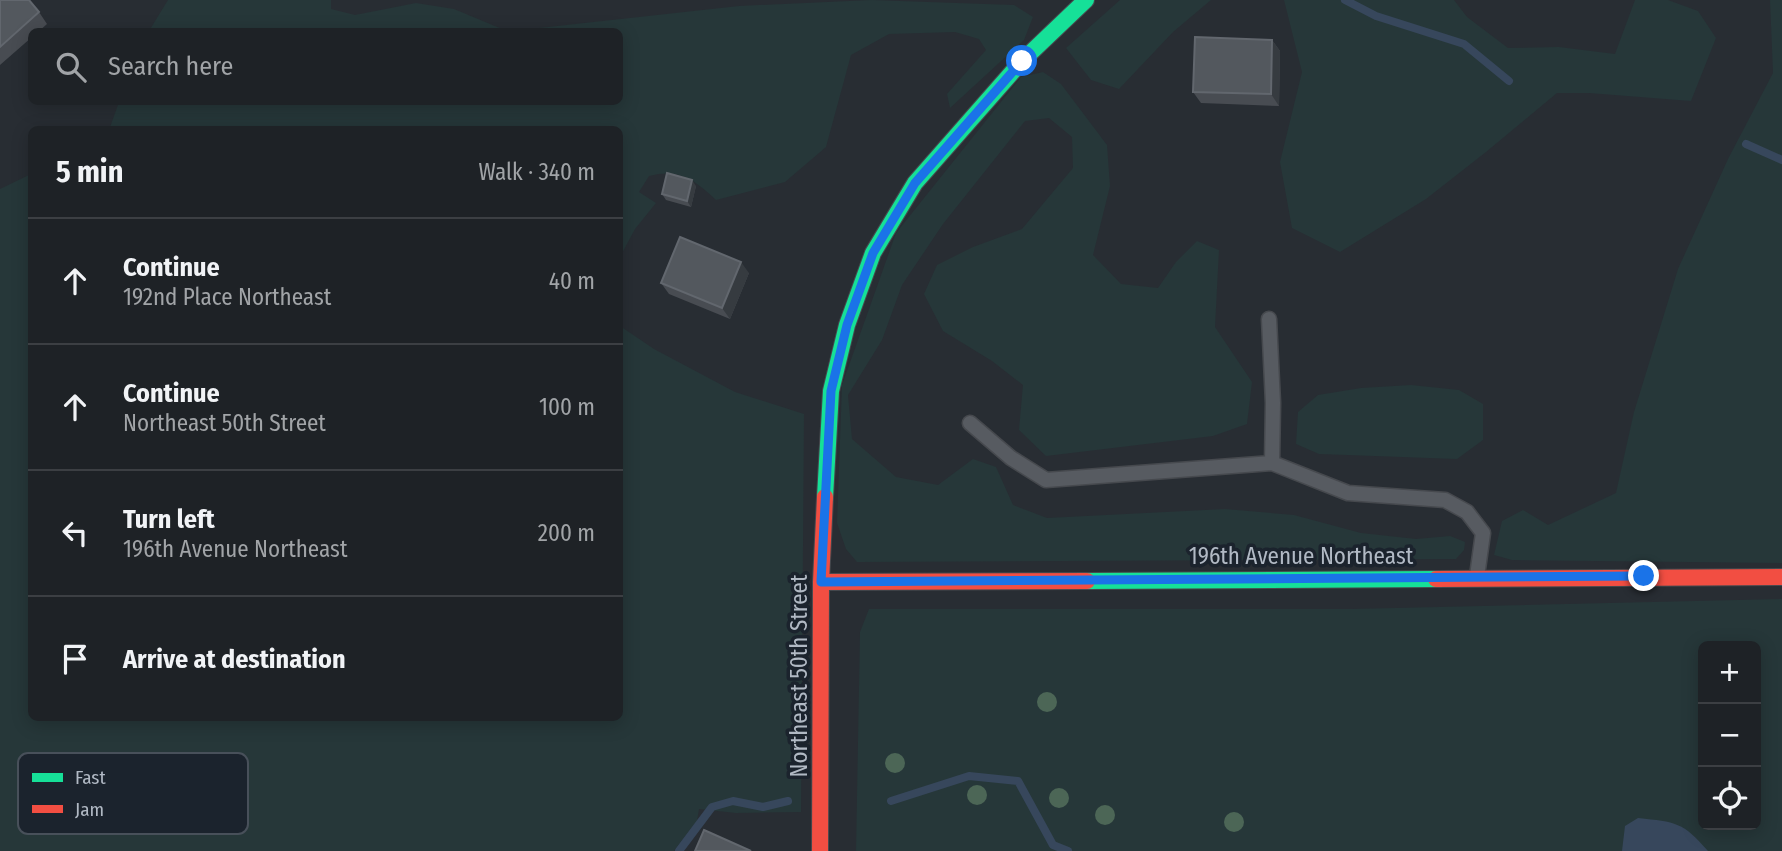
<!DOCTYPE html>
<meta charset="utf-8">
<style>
:root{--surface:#1e2226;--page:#262a2e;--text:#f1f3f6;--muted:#a1a4a7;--line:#3c3f43}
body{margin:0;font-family:"Fira Sans Condensed",sans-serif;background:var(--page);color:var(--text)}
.controls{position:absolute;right:21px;bottom:21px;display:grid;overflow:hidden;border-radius:10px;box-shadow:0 4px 18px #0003}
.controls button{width:63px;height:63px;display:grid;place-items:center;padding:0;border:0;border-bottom:2px solid var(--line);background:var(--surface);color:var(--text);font:35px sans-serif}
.stop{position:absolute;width:21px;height:21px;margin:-16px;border:5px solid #1a73e8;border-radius:50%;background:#fff}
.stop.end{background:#1a73e8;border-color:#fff;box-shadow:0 2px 7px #0008}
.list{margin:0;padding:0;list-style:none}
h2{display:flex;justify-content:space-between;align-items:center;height:91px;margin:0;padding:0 28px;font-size:30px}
h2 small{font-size:23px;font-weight:400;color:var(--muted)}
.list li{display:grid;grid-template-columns:46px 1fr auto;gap:21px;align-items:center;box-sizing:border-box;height:126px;padding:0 28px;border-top:2px solid var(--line)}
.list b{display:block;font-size:26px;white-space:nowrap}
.list p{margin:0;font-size:23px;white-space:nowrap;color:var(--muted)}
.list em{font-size:23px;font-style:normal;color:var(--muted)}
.icon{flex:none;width:38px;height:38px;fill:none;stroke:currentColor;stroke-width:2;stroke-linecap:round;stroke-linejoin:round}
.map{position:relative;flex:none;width:1782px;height:851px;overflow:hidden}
.search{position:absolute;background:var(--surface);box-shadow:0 4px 18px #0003;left:28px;top:28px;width:595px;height:77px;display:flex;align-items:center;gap:18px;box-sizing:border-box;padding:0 24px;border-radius:10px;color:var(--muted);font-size:26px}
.panel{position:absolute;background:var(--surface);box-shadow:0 4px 18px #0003;left:28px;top:126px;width:595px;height:595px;border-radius:10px}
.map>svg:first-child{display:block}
.green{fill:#263739;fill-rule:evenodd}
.water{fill:#37475c}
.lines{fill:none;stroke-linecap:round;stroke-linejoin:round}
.stream{stroke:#37475c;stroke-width:8}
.lane-casing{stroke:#46494e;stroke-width:17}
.fast-casing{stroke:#46494e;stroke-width:18}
.jam-casing{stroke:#46494e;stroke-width:18}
.lane{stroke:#575b61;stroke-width:14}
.fast{stroke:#16e098;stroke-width:16}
.jam{stroke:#f24e42;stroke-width:16}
.tree{fill:#4c6656}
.wall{fill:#484c52}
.shaded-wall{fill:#363b40}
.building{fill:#53585e;stroke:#62676e;stroke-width:2}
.route{stroke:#1a73e8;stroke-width:9}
.labels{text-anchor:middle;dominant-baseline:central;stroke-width:7;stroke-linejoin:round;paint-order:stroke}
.street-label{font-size:23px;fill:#b1b9c4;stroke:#1b232d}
.key{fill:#1b232d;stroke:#48505a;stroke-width:2}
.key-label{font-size:19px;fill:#b1b9c4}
</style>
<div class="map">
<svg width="1782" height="851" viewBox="0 0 1782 851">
<rect width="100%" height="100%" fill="#282d33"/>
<path class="green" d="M168 0H331V9L355 15 416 3 454 9 502 29 539 28 739 6 871 0 1014 5 1033 17 1024 40 950 108 947 94 986 50 979 39 955 32 889 34 851 55 826 147 785 182 716 200C695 180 679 168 649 176L639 192 656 203 635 229 620 257V130H109L119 102H620V32L149 31Z
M1120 0H1211L1173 32 1119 89 1091 80 1066 48Z
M1284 0H1454L1467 17 1508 48 1559 47 1615 54 1635 0H1668L1698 11 1716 38 1691 101 1589 93H1557L1486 152 1426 199 1340 252 1292 228 1280 162 1302 72Z
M1770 0H1782V563L1512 560 1494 555 1502 521 1523 510 1548 525 1616 493 1634 412 1678 269 1728 159 1773 73Z
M1043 72 1061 84 1107 145 1110 186 1093 255 1121 284 1158 288 1176 262 1197 241 1219 250 1215 327 1252 382 1247 424 1213 436 1046 456 1019 430 1023 385 992 361 943 331 924 294 937 265 973 247 1022 229 1073 168 1072 137 1049 118 1025 121 943 224 902 285 882 340 848 395 852 439 896 477 938 485 973 459 996 467 1013 505 1047 518 1225 509 1294 515 1361 533 1416 539 1450 536 1465 542 1464 550 1456 559 857 562 846 549 837 523 842 385 896 233 1021 77Z
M31 174 32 718H620V326L654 349 735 392 804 414 801 812 736 813 699 809 697 821 674 851H0V189Z
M1411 385 1459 390 1483 404V440L1457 459 1319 454 1296 444 1298 412 1318 395 1361 388Z
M1782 599V851H856L860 632 869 609H1352ZM1703 646H1756V825H1703Z"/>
<path class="water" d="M1638 818C1676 822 1683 822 1708 851H1622L1625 826Z"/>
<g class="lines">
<path class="stream" d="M1345 0 1376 16 1464 44 1509 81
M1746 144 1782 160
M891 801 969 776 1018 781 1053 845 1068 851
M679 851 712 807 733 801 763 807 788 801"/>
<defs>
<path id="lane" d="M1269 319 1273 403 1272 463
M970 423 1011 458 1046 480 1272 463 1348 493 1445 500 1467 512 1483 533 1477 576"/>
<path id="fast" d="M825 497 831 391 847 325 873 253 915 183 1022 61 1086 0
M1087 581 1436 579"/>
<path id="jam" d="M1436 579 1782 577
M821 582 1087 581
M820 851 821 582 825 497"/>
</defs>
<use href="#lane" class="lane-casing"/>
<use href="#fast" class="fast-casing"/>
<use href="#jam" class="jam-casing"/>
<use href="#lane" class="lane"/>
<use href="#fast" class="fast"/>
<use href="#jam" class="jam"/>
</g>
<g class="tree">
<circle cx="1047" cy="702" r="10"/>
<circle cx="895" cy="763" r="10"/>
<circle cx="977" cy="795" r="10"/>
<circle cx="1059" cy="798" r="10"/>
<circle cx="1105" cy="815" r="10"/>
<circle cx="1234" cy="822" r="10"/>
</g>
<path class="wall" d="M0 0 39 12 47 24 38 32H32V37L0 65Z
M1272 40 1280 51 1279 106 1201 103 1193 92Z
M696 186 691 207 666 200 662 194Z
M749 273 730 319 669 294 661 283Z"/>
<path class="shaded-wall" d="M1272 40 1280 51 1279 106 1271 94Z
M692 180 696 186 691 207 687 201Z
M741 262 749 273 730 319 722 308Z"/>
<path class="building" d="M0 0H29L39 12 0 47Z
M1195 37 1272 40 1271 94 1193 92Z
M667 173 692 180 687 201 662 194Z
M680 237 741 262 722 308 661 283Z
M704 830 751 851H695Z"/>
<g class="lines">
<path class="route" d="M1022 61 915 183 873 253 847 325 831 391 821 582 1644 576"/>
</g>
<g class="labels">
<g class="street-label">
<text x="1301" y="556">196th Avenue Northeast</text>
<text transform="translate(799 676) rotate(-90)">Northeast 50th Street</text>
</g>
</g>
<rect x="18" y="753" width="230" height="81" rx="10" class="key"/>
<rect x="32" y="773" width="31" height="9" fill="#16e098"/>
<rect x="32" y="805" width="31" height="8" fill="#f24e42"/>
<g class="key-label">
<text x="75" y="784">Fast</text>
<text x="75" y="816">Jam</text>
</g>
</svg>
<div class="controls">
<button>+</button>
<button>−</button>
<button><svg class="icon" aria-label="locate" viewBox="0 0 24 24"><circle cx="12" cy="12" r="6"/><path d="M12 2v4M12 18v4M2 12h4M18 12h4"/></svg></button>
</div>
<div class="stop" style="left:1022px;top:61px"></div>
<div class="stop end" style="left:1644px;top:576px"></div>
<div class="search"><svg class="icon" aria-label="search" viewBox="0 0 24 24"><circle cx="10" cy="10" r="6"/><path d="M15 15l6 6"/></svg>Search here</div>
<section class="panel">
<h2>5 min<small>Walk · 340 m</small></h2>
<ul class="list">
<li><svg class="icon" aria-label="ahead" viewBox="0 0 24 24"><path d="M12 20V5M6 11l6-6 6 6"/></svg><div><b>Continue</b><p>192nd Place Northeast</p></div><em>40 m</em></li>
<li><svg class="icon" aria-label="ahead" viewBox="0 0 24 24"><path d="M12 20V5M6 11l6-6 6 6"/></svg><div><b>Continue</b><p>Northeast 50th Street</p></div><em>100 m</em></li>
<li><svg class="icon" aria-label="left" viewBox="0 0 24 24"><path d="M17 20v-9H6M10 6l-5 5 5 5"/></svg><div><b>Turn left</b><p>196th Avenue Northeast</p></div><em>200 m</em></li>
<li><svg class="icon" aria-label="arrive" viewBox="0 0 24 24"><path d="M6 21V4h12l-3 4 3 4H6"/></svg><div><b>Arrive at destination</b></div></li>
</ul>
</section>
</div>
